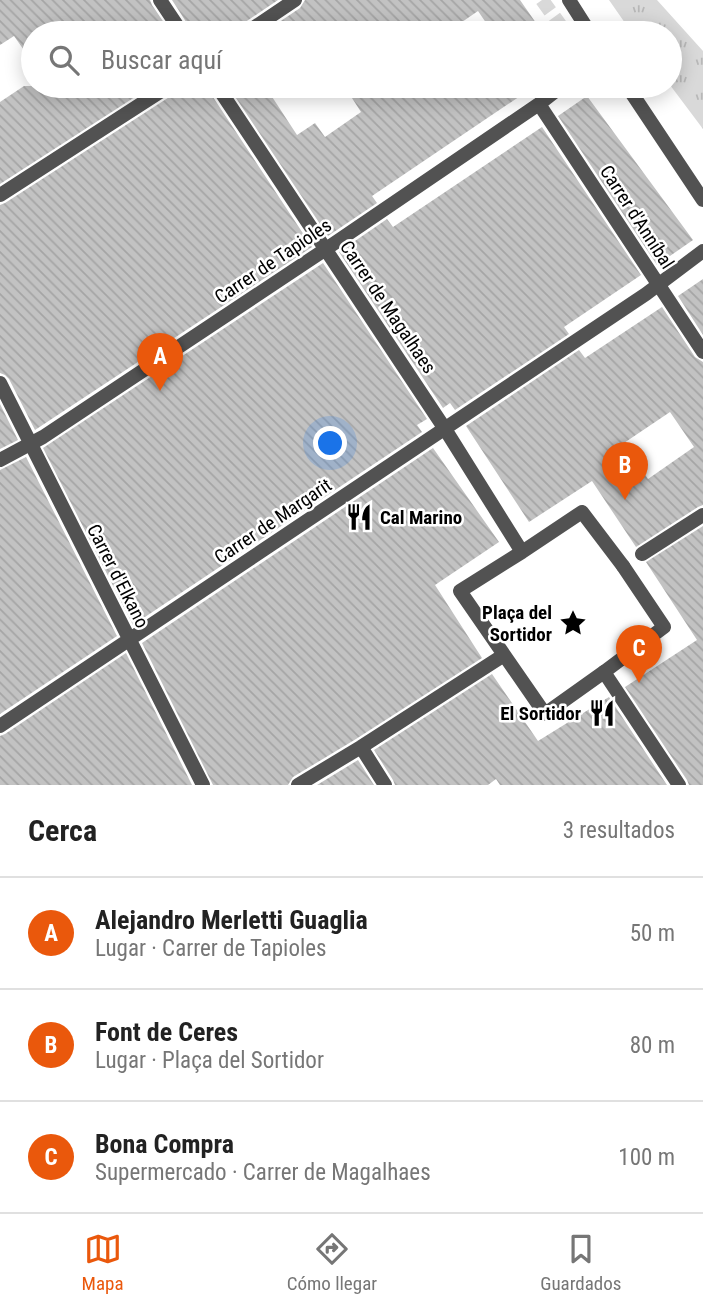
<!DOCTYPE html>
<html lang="es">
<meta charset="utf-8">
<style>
:root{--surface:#fff;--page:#f6f6f6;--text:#222;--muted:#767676;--line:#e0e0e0;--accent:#ea580c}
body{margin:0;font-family:"Roboto Condensed",sans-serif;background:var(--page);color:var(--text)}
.you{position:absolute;left:331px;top:444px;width:24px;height:24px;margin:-18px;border:5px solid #fff;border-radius:50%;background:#1a73e8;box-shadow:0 0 0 10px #1a73e833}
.badge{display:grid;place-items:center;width:46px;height:46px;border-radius:50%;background:var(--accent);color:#fff;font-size:23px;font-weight:700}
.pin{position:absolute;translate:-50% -58px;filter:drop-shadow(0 2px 4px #0008)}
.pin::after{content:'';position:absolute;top:37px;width:24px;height:21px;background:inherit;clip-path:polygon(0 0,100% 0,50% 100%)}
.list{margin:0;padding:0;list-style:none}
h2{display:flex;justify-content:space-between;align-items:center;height:91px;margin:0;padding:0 28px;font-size:30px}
h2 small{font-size:23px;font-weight:400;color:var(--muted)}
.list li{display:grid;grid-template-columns:46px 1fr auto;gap:21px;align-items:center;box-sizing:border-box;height:112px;padding:0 28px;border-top:2px solid var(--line)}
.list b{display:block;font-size:26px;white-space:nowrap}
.list p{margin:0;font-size:23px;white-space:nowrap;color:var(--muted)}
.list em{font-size:23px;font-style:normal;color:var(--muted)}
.icon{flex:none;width:38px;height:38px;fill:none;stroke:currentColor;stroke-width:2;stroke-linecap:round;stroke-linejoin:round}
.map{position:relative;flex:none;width:703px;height:785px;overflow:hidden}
.search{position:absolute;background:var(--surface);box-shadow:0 4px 18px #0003;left:21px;right:21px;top:21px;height:77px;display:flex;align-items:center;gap:18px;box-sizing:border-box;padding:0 24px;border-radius:38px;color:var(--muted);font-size:26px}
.sheet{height:427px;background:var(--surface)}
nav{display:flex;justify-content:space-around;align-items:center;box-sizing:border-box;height:98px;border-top:2px solid var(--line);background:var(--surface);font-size:19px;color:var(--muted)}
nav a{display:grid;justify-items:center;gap:4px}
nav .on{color:var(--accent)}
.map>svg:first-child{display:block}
.grass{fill:url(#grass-tufts)}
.building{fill:url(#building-back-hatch);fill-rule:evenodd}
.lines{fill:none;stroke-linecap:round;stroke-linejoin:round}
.minor-tunnel{stroke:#d9d9d9;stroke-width:14;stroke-dasharray:14 7;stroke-linecap:butt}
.pedestrian{stroke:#525252;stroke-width:14}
.minor{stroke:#525252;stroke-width:14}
.tertiary{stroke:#525252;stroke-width:14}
.labels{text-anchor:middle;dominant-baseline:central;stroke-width:5;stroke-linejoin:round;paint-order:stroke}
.street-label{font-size:19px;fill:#000;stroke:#fff}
.poi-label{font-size:19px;font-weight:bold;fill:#000;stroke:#fff;text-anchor:end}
</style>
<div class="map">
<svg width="703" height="785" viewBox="0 0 703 785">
<defs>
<pattern id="grass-tufts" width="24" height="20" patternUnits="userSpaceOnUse" patternTransform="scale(1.75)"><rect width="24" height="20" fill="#d9d9d9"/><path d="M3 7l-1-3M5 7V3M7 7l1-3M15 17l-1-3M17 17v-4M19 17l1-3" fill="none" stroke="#b8b8b8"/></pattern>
<pattern id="building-back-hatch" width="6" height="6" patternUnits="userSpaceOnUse" patternTransform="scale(1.75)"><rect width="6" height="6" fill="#c2c2c2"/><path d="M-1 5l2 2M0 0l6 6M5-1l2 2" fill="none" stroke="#a5a5a5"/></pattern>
</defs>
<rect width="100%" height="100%" fill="#fff"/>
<path class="grass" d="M609 0H657L703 51V129L670 85V33H632Z"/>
<path class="building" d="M0 0H150L152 5 171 33H33V63L14 36 0 45Z
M172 0H278L241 25 236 33H192L190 28Z
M305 0H520L543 33H493L478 11 446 33H263L300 8Z
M24 86H152L0 184V102Z
M179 86H207L209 91 312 247 35 430 9 379 5 375 0 373V205L5 203 174 94Z
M228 86H265L297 135 315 123 325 137 361 112 352 98 370 86H535L372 196 377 203 328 236Z
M587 96 693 240 657 265 558 116Z
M542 127 641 275 564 327 569 334 455 410 450 403 443 408 339 252 387 219 393 227Z
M323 263 427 419 417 425 422 432 133 625 43 448Z
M703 279V335L678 296Z
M662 307 695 357 703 362V505L698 507 636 547 592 481 529 522 466 426 579 350 585 358ZM670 412 694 447 648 479 624 443Z
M0 404 18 440 0 449Z
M433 448 499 542 435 585 482 658 356 739 293 777 288 785H213L142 643Z
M26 457 117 636 0 714V470Z
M703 526V785H689L687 780 625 687 697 640 646 562Z
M126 653 192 785H0V736L5 734Z
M492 674 538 741 609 697 667 785H500L496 779 488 785H395L393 780 374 750Z
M358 760 374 785H317Z"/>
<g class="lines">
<path class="minor-tunnel" d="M542 0 566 33"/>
<path class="pedestrian" d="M642 554 703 515
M604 672 664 627 623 566"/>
<path class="minor" d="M160 0 182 33
M246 33 295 0
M217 86 445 429 522 552
M539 104 703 352
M0 195 169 86
M0 383 203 785
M0 460 43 437 326 249 539 104 562 86
M623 566 582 512 522 552 460 591 545 714 604 672 679 785
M0 726 646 294 703 251
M361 747 385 785
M298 785 361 747 504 655"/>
<path class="tertiary" d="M569 0 590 33
M627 86 703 200"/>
</g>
<defs>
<symbol id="restaurant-bare" viewBox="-9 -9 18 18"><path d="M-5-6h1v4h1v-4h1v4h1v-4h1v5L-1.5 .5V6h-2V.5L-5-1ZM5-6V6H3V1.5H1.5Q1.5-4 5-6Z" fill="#000" stroke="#fff" stroke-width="2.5" paint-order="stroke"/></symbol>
<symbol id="sight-bare" viewBox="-9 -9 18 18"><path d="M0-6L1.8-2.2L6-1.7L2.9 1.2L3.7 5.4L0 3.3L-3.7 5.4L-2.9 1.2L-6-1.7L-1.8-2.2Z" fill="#000" stroke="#fff" stroke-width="2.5" paint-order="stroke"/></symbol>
</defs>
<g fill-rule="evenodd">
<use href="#restaurant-bare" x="340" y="498" width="38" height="38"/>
<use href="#sight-bare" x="554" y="604" width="38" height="38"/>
<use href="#restaurant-bare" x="583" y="694" width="38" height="38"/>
</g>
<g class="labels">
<g class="street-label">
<text transform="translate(637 217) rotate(57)">Carrer d'Anníbal</text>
<text transform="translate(273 261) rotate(-34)">Carrer de Tapioles</text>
<text transform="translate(388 307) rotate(56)">Carrer de Magalhaes</text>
<text transform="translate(273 521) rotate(-34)">Carrer de Margarit</text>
<text transform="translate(118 576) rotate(63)">Carrer d'Elkano</text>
</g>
<g class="poi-label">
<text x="380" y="517" text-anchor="start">Cal Marino</text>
<text x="552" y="612">Plaça del<tspan x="552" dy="22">Sortidor</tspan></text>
<text x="581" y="713">El Sortidor</text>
</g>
</g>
</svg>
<div class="you"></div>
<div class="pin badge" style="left:160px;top:391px">A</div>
<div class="pin badge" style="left:625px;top:500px">B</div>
<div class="pin badge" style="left:639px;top:683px">C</div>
<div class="search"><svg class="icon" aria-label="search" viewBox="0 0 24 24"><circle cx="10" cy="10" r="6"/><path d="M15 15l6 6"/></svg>Buscar aquí</div>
</div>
<section class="sheet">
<h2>Cerca<small>3 resultados</small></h2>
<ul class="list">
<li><span class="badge">A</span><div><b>Alejandro Merletti Guaglia</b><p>Lugar · Carrer de Tapioles</p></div><em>50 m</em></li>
<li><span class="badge">B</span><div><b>Font de Ceres</b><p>Lugar · Plaça del Sortidor</p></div><em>80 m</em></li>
<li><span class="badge">C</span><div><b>Bona Compra</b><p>Supermercado · Carrer de Magalhaes</p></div><em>100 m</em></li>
</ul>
</section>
<nav>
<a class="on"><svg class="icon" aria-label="map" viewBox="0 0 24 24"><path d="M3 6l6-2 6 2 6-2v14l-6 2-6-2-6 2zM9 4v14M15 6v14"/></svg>Mapa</a>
<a><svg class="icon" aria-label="directions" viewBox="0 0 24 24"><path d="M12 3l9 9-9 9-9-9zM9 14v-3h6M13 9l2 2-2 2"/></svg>Cómo llegar</a>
<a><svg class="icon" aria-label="saved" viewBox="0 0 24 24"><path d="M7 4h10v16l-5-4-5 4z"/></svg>Guardados</a>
</nav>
